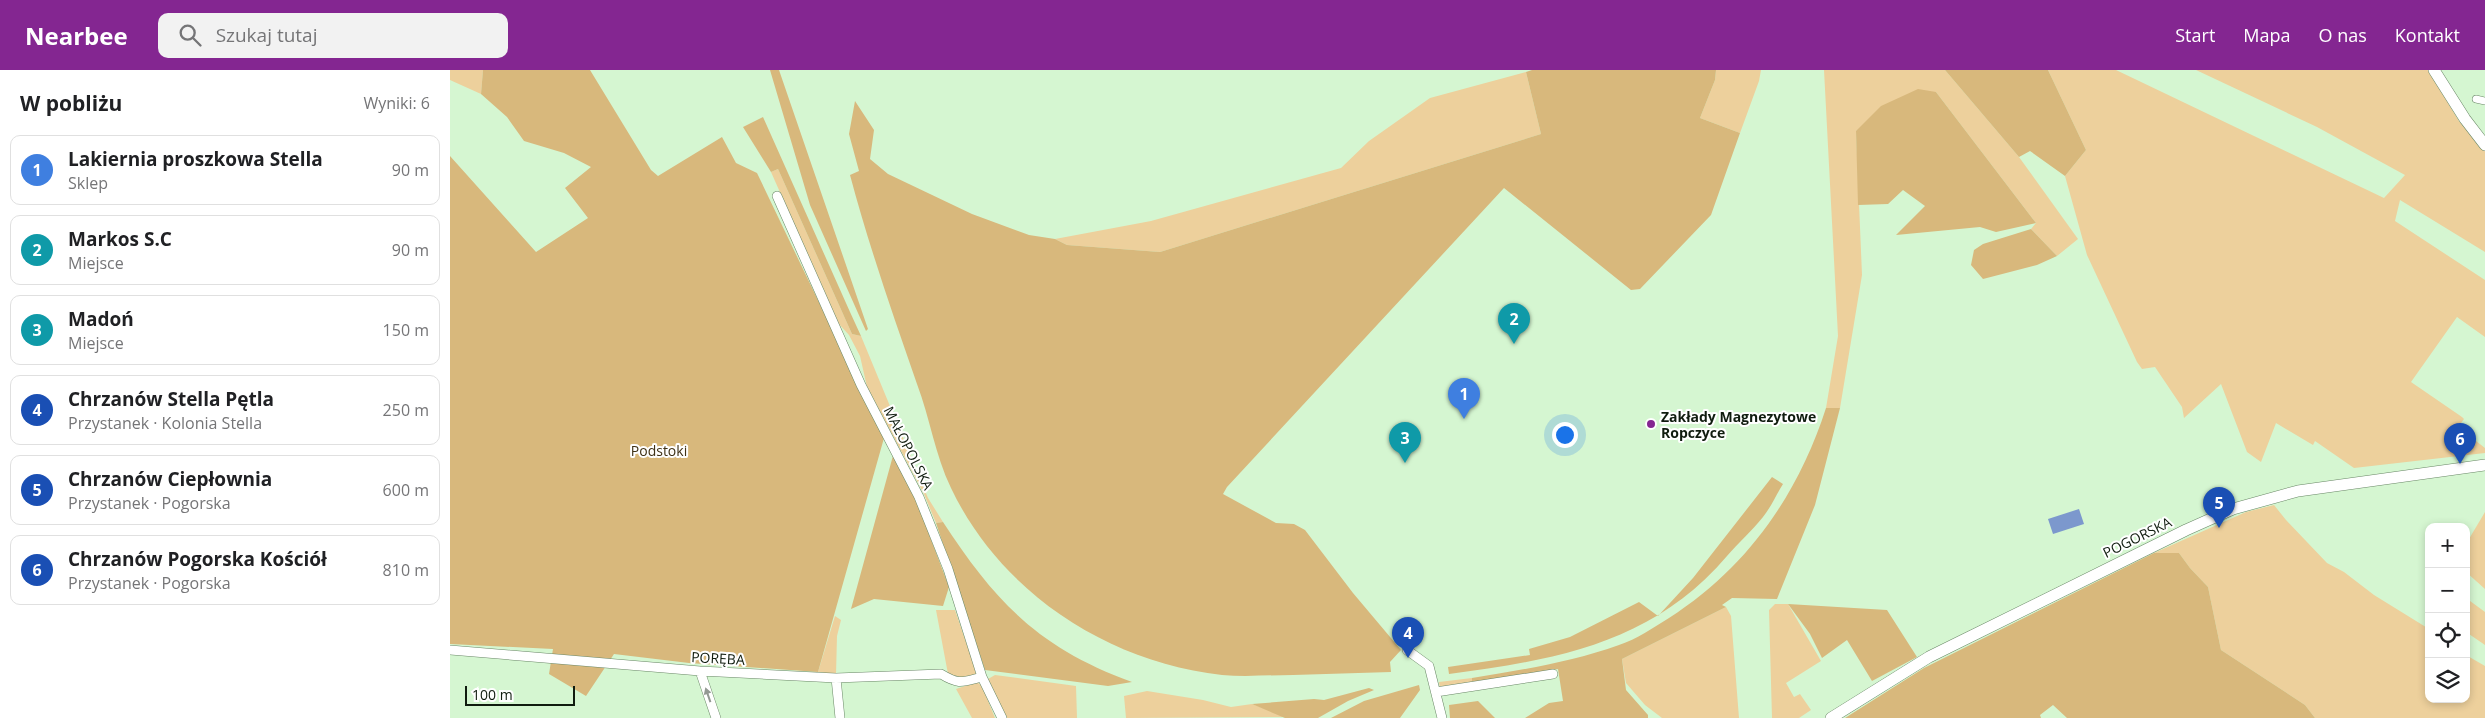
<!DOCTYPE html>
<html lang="pl">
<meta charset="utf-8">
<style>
:root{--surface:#fff;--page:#f2f2f2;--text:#202124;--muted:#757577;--line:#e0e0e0;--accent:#842691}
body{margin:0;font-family:"Open Sans",sans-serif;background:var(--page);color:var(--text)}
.controls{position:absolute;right:15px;bottom:15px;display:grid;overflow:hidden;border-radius:10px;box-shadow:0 2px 8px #0003}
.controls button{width:45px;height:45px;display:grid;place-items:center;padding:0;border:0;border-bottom:1px solid var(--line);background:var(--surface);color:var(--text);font:25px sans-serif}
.scale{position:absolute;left:15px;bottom:12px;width:110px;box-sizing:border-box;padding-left:5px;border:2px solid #101c0f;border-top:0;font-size:14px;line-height:18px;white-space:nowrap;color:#101c0f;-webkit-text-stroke:4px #fff;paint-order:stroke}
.you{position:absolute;left:1114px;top:364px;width:18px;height:18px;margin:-12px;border:4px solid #fff;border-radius:50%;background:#1a73e8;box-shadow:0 0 0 8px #1a73e833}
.badge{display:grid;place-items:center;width:32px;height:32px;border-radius:50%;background:var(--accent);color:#fff;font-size:16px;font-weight:700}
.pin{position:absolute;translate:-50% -41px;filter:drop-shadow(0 1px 2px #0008)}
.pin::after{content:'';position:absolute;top:26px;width:18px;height:15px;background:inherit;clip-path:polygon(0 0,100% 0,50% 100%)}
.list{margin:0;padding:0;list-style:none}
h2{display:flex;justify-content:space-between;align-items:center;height:65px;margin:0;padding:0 20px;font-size:21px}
h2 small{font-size:16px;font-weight:400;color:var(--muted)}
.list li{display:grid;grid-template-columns:32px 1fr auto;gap:15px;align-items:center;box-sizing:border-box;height:70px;margin:0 10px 10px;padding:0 10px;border:1px solid var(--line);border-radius:10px}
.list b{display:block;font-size:19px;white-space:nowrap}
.list p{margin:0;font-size:16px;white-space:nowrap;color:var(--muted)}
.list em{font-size:16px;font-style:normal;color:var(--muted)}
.icon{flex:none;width:28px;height:28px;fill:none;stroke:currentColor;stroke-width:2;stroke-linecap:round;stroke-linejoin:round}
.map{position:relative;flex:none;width:2035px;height:648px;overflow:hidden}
header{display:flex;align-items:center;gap:30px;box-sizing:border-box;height:70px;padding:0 25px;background:var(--accent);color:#fff}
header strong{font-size:24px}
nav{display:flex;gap:28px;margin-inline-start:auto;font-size:18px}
.search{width:350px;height:45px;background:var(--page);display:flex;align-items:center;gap:12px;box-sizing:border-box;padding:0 18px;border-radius:10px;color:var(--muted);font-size:19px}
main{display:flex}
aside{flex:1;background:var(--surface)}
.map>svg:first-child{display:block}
.green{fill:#edd09c}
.forest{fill:#d8b87c}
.water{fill:#7c98cd}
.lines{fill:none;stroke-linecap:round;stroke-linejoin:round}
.pedestrian-casing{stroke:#698766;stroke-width:8}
.minor-casing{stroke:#698766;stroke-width:10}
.tertiary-casing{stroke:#698766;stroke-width:12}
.pedestrian{stroke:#fff;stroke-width:7}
.minor{stroke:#fff;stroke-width:9}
.tertiary{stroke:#fff;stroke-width:11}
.oneway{fill:#939993}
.poi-dot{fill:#842691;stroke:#fff;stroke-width:2}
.labels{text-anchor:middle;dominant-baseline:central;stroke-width:4;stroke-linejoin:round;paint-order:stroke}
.poi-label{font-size:14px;font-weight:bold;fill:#101c0f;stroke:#fff;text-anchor:start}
.street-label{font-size:14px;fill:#101c0f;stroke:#fff}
.park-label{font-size:14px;fill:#3f3116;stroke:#fff}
</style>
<header>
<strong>Nearbee</strong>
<div class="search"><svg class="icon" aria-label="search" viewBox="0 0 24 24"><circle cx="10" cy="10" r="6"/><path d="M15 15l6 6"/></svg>Szukaj tutaj</div>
<nav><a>Start</a><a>Mapa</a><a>O nas</a><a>Kontakt</a></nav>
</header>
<main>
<aside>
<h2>W pobliżu<small>Wyniki: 6</small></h2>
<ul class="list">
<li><span class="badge" style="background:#3f7fe0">1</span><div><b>Lakiernia proszkowa Stella</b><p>Sklep</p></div><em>90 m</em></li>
<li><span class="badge" style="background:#0f9aa8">2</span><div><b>Markos S.C</b><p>Miejsce</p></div><em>90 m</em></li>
<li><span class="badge" style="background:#0f9aa8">3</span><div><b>Madoń</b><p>Miejsce</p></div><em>150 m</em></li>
<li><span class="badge" style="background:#1a4fb4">4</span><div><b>Chrzanów Stella Pętla</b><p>Przystanek · Kolonia Stella</p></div><em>250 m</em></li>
<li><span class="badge" style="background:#1a4fb4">5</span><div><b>Chrzanów Ciepłownia</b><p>Przystanek · Pogorska</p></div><em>600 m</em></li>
<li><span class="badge" style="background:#1a4fb4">6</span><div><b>Chrzanów Pogorska Kościół</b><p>Przystanek · Pogorska</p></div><em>810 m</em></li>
</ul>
</aside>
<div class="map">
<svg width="2035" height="648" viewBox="0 0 2035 648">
<rect width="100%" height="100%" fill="#d5f6d1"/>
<path class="green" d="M0 0H33L31 24 0 10Z
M1266 0H1311L1309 11 1290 63 1250 48 1265 10Z
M1374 0H1495L1569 87 1628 169 1607 186 1581 159 1586 153 1486 22 1406 61 1412 205 1390 338H1376L1388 266Z
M1598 0H1666L1934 128 1955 105 1867 57 1746 0H1978L2009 51 2035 81V182L1950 130 1945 151 2035 210V267L2007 247 1961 312 2012 347 2014 349 2008 357 2035 378V383L1904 398 1865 371 1863 375 1826 353 1811 392 1797 382 1771 314 1734 348 1732 337 1705 297 1692 299 1687 292 1637 185 1615 106 1636 80Z
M1076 2 1091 64 710 182 617 175 605 169 701 151 891 98 919 71 980 28Z
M328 99 402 264 411 266 478 428 493 452 486 453 474 424 417 317 410 286 399 265 388 253 321 102Z
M1824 435 1836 450 1877 493 1894 502 1924 525 1979 559V629H2016V585L2035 596V648H1865L1855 635 1771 580 1758 517 1740 498 1729 483H1704L1796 442Z
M2035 442V519L2016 502V474Z
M2016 528 2035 542V575L2016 562Z
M1325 534H1338L1371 591 1336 613 1344 627 1350 624 1361 640 1349 648H1322L1319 540Z
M1276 537 1281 546 1289 648H1212L1195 635 1176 613 1172 589Z
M486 540H505L527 604 515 609 498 604Z
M385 546 391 550 387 566 386 605 368 602Z
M545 605 626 616 627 648H556L538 609Z
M1022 608V614L990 618 989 612Z
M527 612 532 616 545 648H522L506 619Z
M697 621 753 630 781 637 802 634 837 647 676 648 674 626Z"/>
<path class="forest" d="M33 0H140L201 100 208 106 272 67 286 93 307 103 434 368 368 602 239 593 164 584 136 626 99 604 103 579 0 574V86L86 182 138 148 115 118 141 97 114 83 74 71 57 47 31 24Z
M320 0H329L418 259 416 261 360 135Z
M1082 0H1266L1265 10 1250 48 1290 63 1261 145 1190 219 1181 220 1054 118 777 417 773 424 826 453 844 454 855 460 903 523 951 580 940 592 941 602C908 603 876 604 843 605 820 605 795 607 772 605 658 592 551 523 501 418 485 385 480 348 467 314 443 245 419 176 400 105L409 101 399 64 405 31 424 60 420 89 438 104 522 144 579 165 605 169 617 175 710 182 1091 64 1076 2Z
M1495 0H1598L1636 80 1615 106 1580 81 1569 87Z
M1468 19 1486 22 1586 153 1546 162 1530 157 1446 165 1475 136 1453 120 1438 134 1408 135 1406 61 1431 36Z
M313 47 400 242 411 266 402 264 328 99 321 102 293 57Z
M1581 159 1607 186 1587 195 1533 209 1521 195 1524 180 1533 174Z
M1376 338H1390L1365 435 1327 529 1282 528 1272 535 1276 537 1172 589 1176 620 1198 645V648H1075L1099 633 1113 631 1108 599 1022 614V608C1071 600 1122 592 1169 575 1187 569 1203 558 1219 548 1297 498 1348 425 1376 338Z
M444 382 468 435 499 517 493 536 424 529 401 539Z
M1322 407 1333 414C1326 425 1321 437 1313 447 1302 461 1289 472 1277 486 1203 573 1106 590 999 604L998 597 1080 585 1079 579 1120 567 1189 532 1208 546 1243 508Z
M493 452C546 533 589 578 682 612L658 616 535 600 486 453Z
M1704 483H1729L1740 498 1758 517 1771 580 1855 635 1865 648H1617L1603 635 1590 645 1591 648H1395L1474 598Z
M1338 534 1437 540 1467 587 1422 611 1397 570 1372 588 1360 564Z
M969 615 970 620 950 648H881L914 631Z
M919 618 924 620 898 631 868 648H835L802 634 864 629 874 630Z
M1028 631 1045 648H1000L999 635Z"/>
<path class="water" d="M1629 439 1634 454 1603 464 1598 449Z"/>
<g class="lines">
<defs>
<path id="pedestrian" d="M2026 29 2035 31"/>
<path id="minor" d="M327 126 411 315 469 427 498 499 532 607 552 648
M0 580 250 601 386 608 491 604C509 615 512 612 532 607
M957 580 979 596 992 648
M250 601 266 648
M386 608 390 648
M986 622 1103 604"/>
<path id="tertiary" d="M1984 0 2015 49 2035 75
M1381 648 1479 587 1736 460 1783 439 1848 421 2035 395"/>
</defs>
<use href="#pedestrian" class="pedestrian-casing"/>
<use href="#minor" class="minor-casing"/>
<use href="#tertiary" class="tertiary-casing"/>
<use href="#pedestrian" class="pedestrian"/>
<use href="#minor" class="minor"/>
<use href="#tertiary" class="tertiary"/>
</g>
<defs><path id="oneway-solid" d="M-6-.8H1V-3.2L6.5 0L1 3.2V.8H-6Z" transform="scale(1.25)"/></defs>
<use class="oneway" href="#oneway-solid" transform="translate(258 625) rotate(-109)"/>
<circle class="poi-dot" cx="1201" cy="354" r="5"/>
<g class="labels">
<g class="poi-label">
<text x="1211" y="346">Zakłady Magnezytowe<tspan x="1211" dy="16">Ropczyce</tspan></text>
</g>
<g class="street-label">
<text transform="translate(459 378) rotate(63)">MAŁOPOLSKA</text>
<text transform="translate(1687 467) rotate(-26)">POGORSKA</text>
<text transform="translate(268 588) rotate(3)">PORĘBA</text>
</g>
<g class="park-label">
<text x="209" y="380">Podstoki</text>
</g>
</g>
</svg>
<div class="controls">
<button>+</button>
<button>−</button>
<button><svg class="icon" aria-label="locate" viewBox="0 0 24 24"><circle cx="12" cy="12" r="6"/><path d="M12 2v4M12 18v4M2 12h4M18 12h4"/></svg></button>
<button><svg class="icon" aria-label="layers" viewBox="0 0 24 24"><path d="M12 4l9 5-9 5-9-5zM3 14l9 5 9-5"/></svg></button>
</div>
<div class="scale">100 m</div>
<div class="you"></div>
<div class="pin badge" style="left:1014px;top:349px;background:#3f7fe0">1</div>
<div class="pin badge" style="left:1064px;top:274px;background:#0f9aa8">2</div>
<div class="pin badge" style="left:955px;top:393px;background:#0f9aa8">3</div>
<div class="pin badge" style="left:958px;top:588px;background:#1a4fb4">4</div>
<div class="pin badge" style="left:1769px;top:458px;background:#1a4fb4">5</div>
<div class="pin badge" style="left:2010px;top:394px;background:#1a4fb4">6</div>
</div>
</main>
